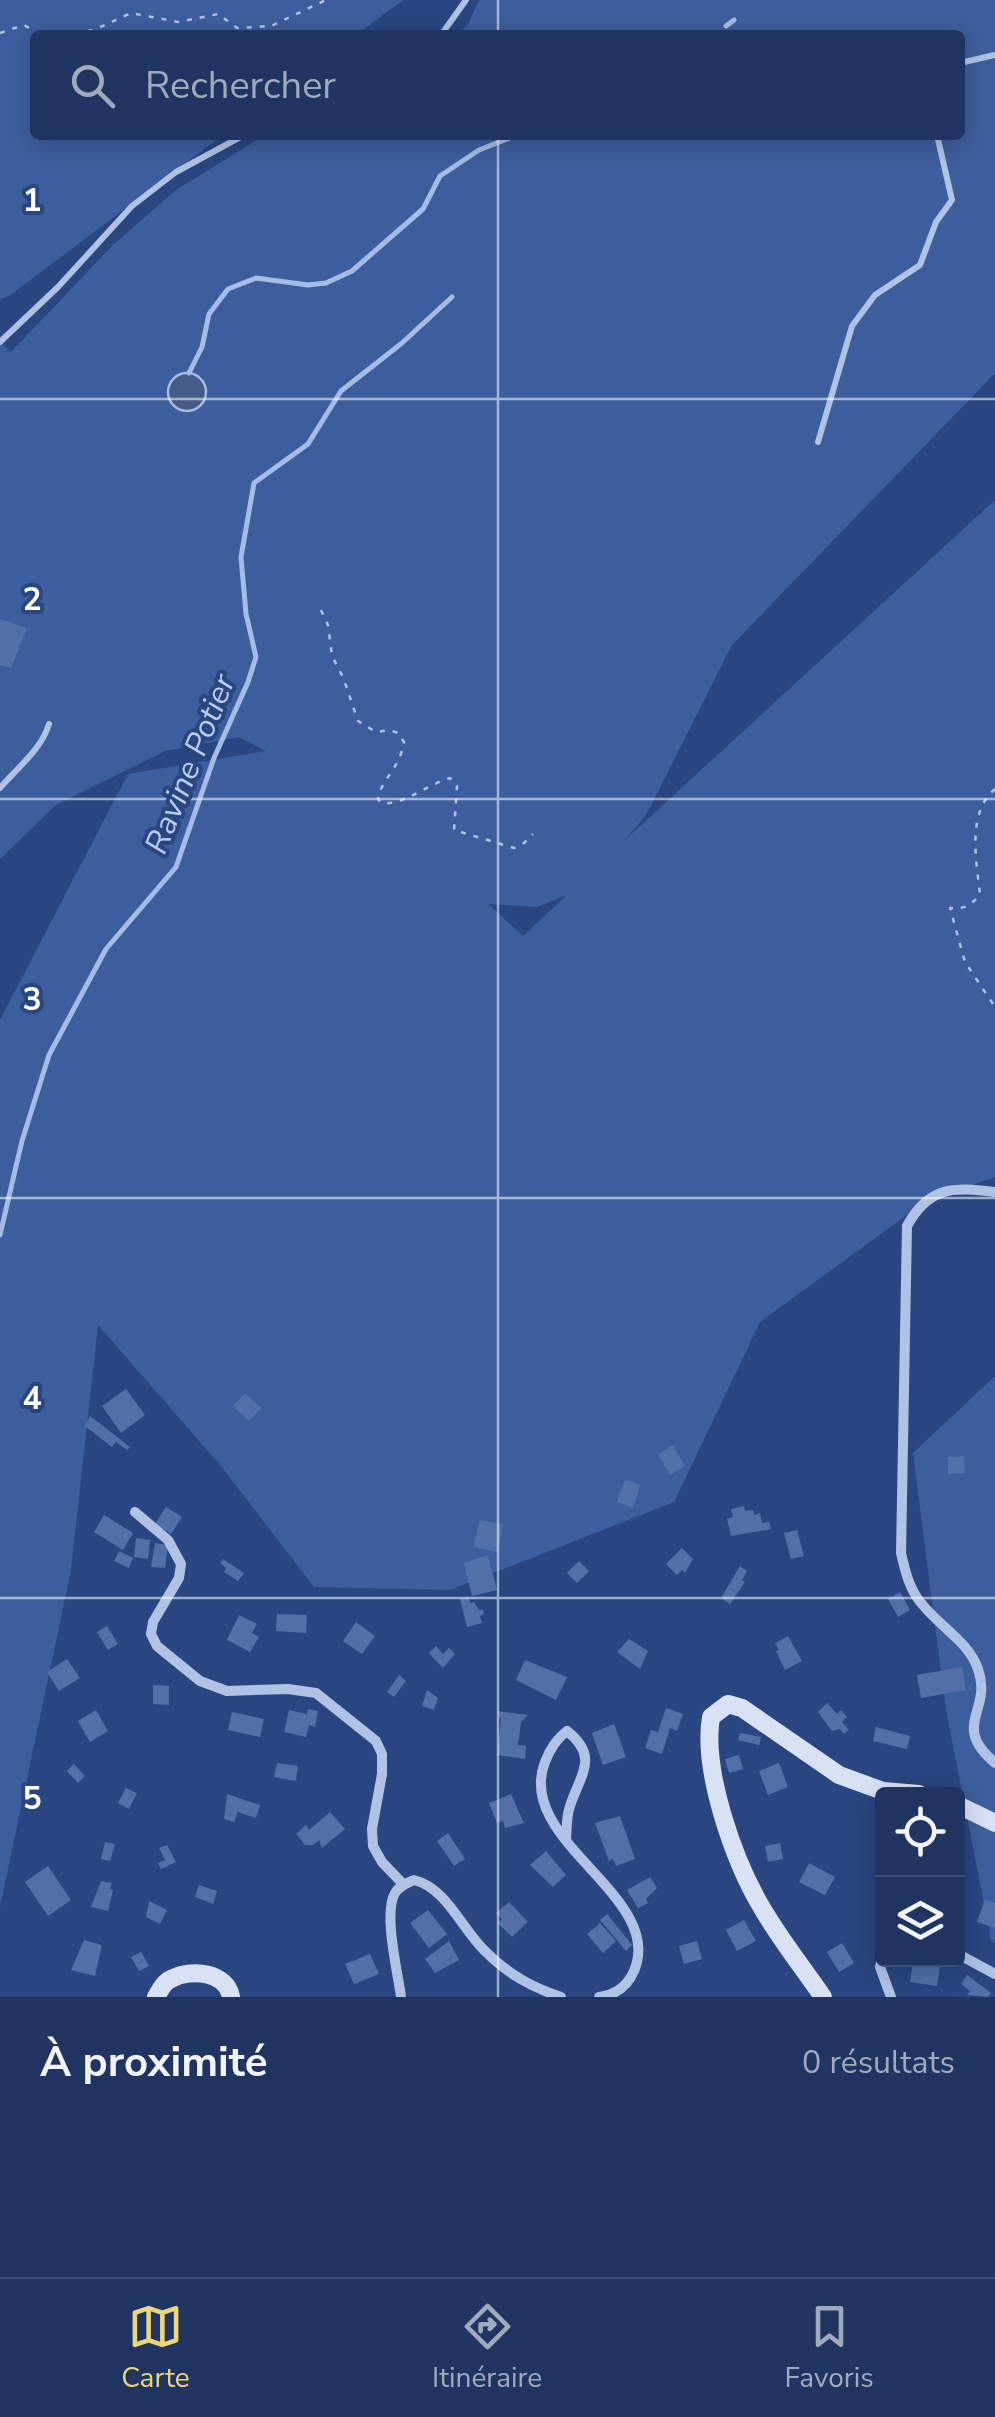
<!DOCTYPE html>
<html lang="fr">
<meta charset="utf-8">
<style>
:root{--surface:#1f3460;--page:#2c3f69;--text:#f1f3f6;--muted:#a1aabd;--line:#3c4f75;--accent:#ecd677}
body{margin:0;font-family:"Nunito Sans",sans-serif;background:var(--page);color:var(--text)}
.controls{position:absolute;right:30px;bottom:30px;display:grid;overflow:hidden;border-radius:10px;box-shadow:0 5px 25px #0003}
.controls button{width:90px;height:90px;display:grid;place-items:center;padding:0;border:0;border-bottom:2px solid var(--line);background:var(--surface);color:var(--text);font:50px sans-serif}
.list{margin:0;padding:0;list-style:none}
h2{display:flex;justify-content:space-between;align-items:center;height:130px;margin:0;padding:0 40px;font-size:42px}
h2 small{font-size:32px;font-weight:400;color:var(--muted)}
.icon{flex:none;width:55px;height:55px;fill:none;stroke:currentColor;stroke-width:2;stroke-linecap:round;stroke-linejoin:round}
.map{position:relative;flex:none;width:995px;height:1997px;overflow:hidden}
.search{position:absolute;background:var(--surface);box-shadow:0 5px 25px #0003;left:30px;right:30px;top:30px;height:110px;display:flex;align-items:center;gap:25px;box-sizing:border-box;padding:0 35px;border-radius:10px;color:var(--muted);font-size:38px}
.sheet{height:280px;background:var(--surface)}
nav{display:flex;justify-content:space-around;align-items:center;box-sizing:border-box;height:140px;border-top:2px solid var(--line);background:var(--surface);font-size:28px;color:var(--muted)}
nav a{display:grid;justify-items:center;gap:5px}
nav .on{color:var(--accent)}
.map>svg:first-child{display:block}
.green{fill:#3d5e9d;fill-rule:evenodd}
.water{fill:#465b85;stroke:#a5bce6;stroke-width:2.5}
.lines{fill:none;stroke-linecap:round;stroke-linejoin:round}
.stream{stroke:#a5bce6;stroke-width:5}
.building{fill:#5170a8}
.path{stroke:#b0c3e5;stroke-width:2.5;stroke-dasharray:5 8;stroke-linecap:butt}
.service{stroke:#b0c3e5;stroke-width:6}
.minor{stroke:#b0c3e5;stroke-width:10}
.secondary{stroke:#d9e2f5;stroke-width:18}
.grid{fill:none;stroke:#fff;stroke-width:2.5;stroke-opacity:0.55}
.labels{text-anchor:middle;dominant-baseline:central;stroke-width:8;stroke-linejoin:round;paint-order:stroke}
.water-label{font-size:32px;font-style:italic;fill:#bbcded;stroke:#294680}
.grid-label{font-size:32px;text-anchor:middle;font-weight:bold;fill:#fff;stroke:#294680;stroke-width:8;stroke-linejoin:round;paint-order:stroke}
</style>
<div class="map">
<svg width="995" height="1997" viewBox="0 0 995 1997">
<rect width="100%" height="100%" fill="#294680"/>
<path class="green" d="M0 0H403L356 35H35V135H223L9 296 0 300Z
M479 0H995V373L732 645 646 815 626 839 995 500V1177L926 1201 760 1322 674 1502 450 1590 314 1587 221 1466 98 1325 71 1570 0 1907V1020L128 774 266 751 239 737 165 751 56 805 0 859V342L11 352 113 245 176 190 265 135H960V35H457L468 24ZM567 895 523 936 488 904 537 907Z
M995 1376V1944L991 1939 946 1710 913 1453Z"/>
<path class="water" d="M168 392a19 19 0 1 1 38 0a19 19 0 1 1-38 0Z"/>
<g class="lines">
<path class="stream" d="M726 26 734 20
M189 373 202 347 209 314 228 289 256 278 308 285 326 283 352 271 423 209 440 176 479 150 517 135
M0 1235 22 1141 49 1055 106 949 176 867 214 758 248 682 256 657 246 614 241 557 254 483 308 444 341 391 402 343 452 297"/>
</g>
<path class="building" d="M0 619 27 628 11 668 0 665Z
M126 1389 145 1415 121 1433 102 1406Z
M245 1393 261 1408 249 1421 233 1406Z
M90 1416 130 1447 127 1450 116 1442 112 1447 85 1426Z
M673 1445 685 1466 670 1475 658 1454Z
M964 1456 965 1473 948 1474V1457Z
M625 1479 640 1485 633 1508 617 1502Z
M744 1506 745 1511 753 1510 754 1515 760 1513 762 1523 769 1522 771 1529 731 1536 727 1519 733 1517 731 1509Z
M166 1507 182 1517 171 1534 155 1524Z
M104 1515 133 1533 123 1550 94 1532Z
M480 1520 503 1524 498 1552 473 1547Z
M797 1530 804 1556 791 1559 784 1533Z
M136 1538 150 1540 148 1559 134 1557Z
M155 1543 168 1545 165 1568 151 1567Z
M682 1548 693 1559 685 1573 682 1570 677 1575 666 1564Z
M119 1551 133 1558 129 1568 114 1561Z
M488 1555 497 1590 472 1596 464 1563Z
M223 1559 244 1573 238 1581 224 1572 226 1568 220 1563Z
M579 1561 589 1571 577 1583 567 1573Z
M740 1566 747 1571 742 1580 745 1582 730 1604 721 1598Z
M900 1592 910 1610 898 1617 888 1599Z
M469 1597 470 1603 474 1602 479 1610 483 1609 484 1614 480 1616 482 1623 467 1627 460 1599Z
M277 1614 307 1615 306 1633 276 1631Z
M239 1615 257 1624 252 1633 259 1637 250 1652 227 1640Z
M356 1622 375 1636 362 1654 343 1641Z
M107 1626 118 1644 108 1650 97 1632Z
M788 1636 802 1661 785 1670 776 1651 779 1650 775 1643Z
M629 1639 648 1651 640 1669 617 1652Z
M436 1646 443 1654 449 1648 455 1654 443 1668 429 1653Z
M67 1659 80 1678 59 1691 47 1672Z
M525 1660 567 1677 556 1700 516 1680Z
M962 1667 966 1690 921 1698 917 1675Z
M399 1675 406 1681 394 1697 387 1692Z
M153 1685 169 1686V1705L153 1704Z
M427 1690 438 1698 434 1710 422 1706Z
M827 1703 837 1714 841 1710 847 1717 842 1722 849 1730 844 1734 840 1729 832 1731 818 1712Z
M666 1708 683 1714 677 1731 670 1728 662 1754 645 1748 651 1730 658 1732Z
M308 1709 318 1711 315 1727 309 1725 306 1737 284 1732 289 1710 307 1714Z
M96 1710 108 1731 90 1742 78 1721Z
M497 1711 528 1715 521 1722 518 1745 526 1746 525 1759 497 1755 501 1720Z
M232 1712 264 1719 260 1737 228 1730Z
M614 1724 626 1757 603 1765 592 1733Z
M876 1727 910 1736 907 1749 873 1741Z
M740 1733 761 1737 759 1745 738 1740Z
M739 1755 743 1769 729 1773 725 1759Z
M277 1763 298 1766 296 1781 274 1777Z
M779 1763 788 1787 768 1795 759 1771Z
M74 1764 85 1776 78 1783 67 1771Z
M126 1788 137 1793 129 1809 118 1803Z
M227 1794 260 1805 256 1818 238 1812 234 1822 224 1819Z
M511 1794 524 1823 505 1828 503 1821 497 1823 489 1803Z
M330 1812 345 1829 322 1848 319 1840 313 1845H305L296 1834 306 1825 309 1830Z
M620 1816 635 1859 616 1866 613 1859 609 1861 595 1823Z
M448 1833 465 1859 454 1866 437 1841Z
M105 1842 115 1844 110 1861 101 1859Z
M780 1843 783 1859 768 1862 765 1846Z
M167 1845 176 1862 161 1869 158 1863 165 1860 159 1848Z
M546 1851 566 1875 553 1887 530 1865Z
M809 1863 835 1877 825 1895 799 1882Z
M48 1866 71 1900 48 1916 25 1882Z
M650 1877 657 1888 646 1899 648 1903 638 1908 627 1890Z
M101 1881 112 1883 110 1889 113 1890 108 1911 91 1907Z
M199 1885 217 1891 213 1904 195 1897Z
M985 1899 995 1903V1928L977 1922Z
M149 1901 167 1910 160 1924 146 1917Z
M509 1902 528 1922 512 1937 498 1923 502 1919 496 1913Z
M428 1910 447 1934 429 1948 410 1923Z
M607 1914 632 1945 626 1951 600 1920Z
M744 1920 756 1941 737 1951 726 1930Z
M600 1923 616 1941 603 1953 587 1934Z
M84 1940 102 1945 95 1976 71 1970Z
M449 1941 459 1960 435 1973 425 1959Z
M697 1941 702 1959 684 1964 679 1946Z
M842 1943 854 1963 839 1972 827 1952Z
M141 1952 149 1966 139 1971 131 1957Z
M370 1954 379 1974 354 1984 345 1964Z
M913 1962 940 1966 937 1986 910 1982Z
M967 1975 991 1993 988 1997 967 1995 970 1991 961 1984Z"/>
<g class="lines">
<path class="path" d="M0 33 24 25 41 35
M49 35 94 30 131 13 178 22 218 14 237 28 271 26 326 0
M321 610 328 625 332 656 343 677 358 721 376 732 389 730 398 733 404 742C399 771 382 777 378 799L381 803C403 806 428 784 450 778L457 786 454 830 514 848 524 843 533 834
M995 789C967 812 976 860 980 894 971 906 965 909 950 908L965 962 995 1007"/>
<path class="service" d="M441 35 466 0
M960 63 995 55
M0 342 58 287 132 206 176 172 244 135
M818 442 852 326 875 295 920 265 936 222 952 200 937 135
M0 788C16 769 42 749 49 724"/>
<path class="minor" d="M995 1192C953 1187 929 1186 907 1226L901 1553C905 1571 910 1591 922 1604 940 1627 968 1641 978 1669 993 1711 950 1725 995 1763
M135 1512 168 1540 181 1564 179 1578 153 1622 151 1634 157 1646 200 1681 227 1691 288 1689 316 1693 376 1741 382 1754V1774L372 1829 373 1846 382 1862 403 1884
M566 1840C567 1828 566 1817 570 1806 580 1775 600 1757 567 1731 556 1739 550 1749 545 1762 514 1841 666 1896 634 1971 627 1987 615 1995 599 1997
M958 1954 995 1974
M882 1958 880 1967 891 1997
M401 1997C398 1973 383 1913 395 1893 399 1886 407 1883 414 1880 447 1888 462 1930 486 1952 508 1974 531 1987 561 1997"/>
<path class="secondary" d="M958 1805 995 1823
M156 1997C160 1990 164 1982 171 1979 191 1968 227 1972 231 1997
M823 1997C803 1968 780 1939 762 1908 734 1861 702 1771 711 1717L728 1704 742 1708 839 1775 883 1791 919 1794"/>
</g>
<path class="grid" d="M498 0V35M498 135V1997M0 399H995M0 799H995M0 1198H995M0 1598H995"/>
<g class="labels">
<g class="water-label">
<text transform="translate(190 764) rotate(-68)">Ravine Potier</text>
</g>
</g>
<g class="grid-label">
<text x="32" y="211">1</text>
<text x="32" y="610">2</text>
<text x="32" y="1010">3</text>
<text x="32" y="1409">4</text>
<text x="32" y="1809">5</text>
</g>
</svg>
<div class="controls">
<button><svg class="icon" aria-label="locate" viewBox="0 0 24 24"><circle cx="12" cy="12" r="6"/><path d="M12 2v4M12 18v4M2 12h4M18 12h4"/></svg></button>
<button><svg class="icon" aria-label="layers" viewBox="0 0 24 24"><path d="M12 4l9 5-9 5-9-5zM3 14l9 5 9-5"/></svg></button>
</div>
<div class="search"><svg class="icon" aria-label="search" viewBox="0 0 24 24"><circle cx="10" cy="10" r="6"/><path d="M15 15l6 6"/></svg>Rechercher</div>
</div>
<section class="sheet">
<h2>À proximité<small>0 résultats</small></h2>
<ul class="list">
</ul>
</section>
<nav>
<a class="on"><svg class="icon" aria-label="map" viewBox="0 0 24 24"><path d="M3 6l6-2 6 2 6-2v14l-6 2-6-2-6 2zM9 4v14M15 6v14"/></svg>Carte</a>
<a><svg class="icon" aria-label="directions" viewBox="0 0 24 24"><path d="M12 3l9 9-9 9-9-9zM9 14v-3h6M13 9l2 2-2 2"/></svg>Itinéraire</a>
<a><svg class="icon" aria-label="saved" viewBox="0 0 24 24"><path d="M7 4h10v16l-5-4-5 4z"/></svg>Favoris</a>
</nav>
